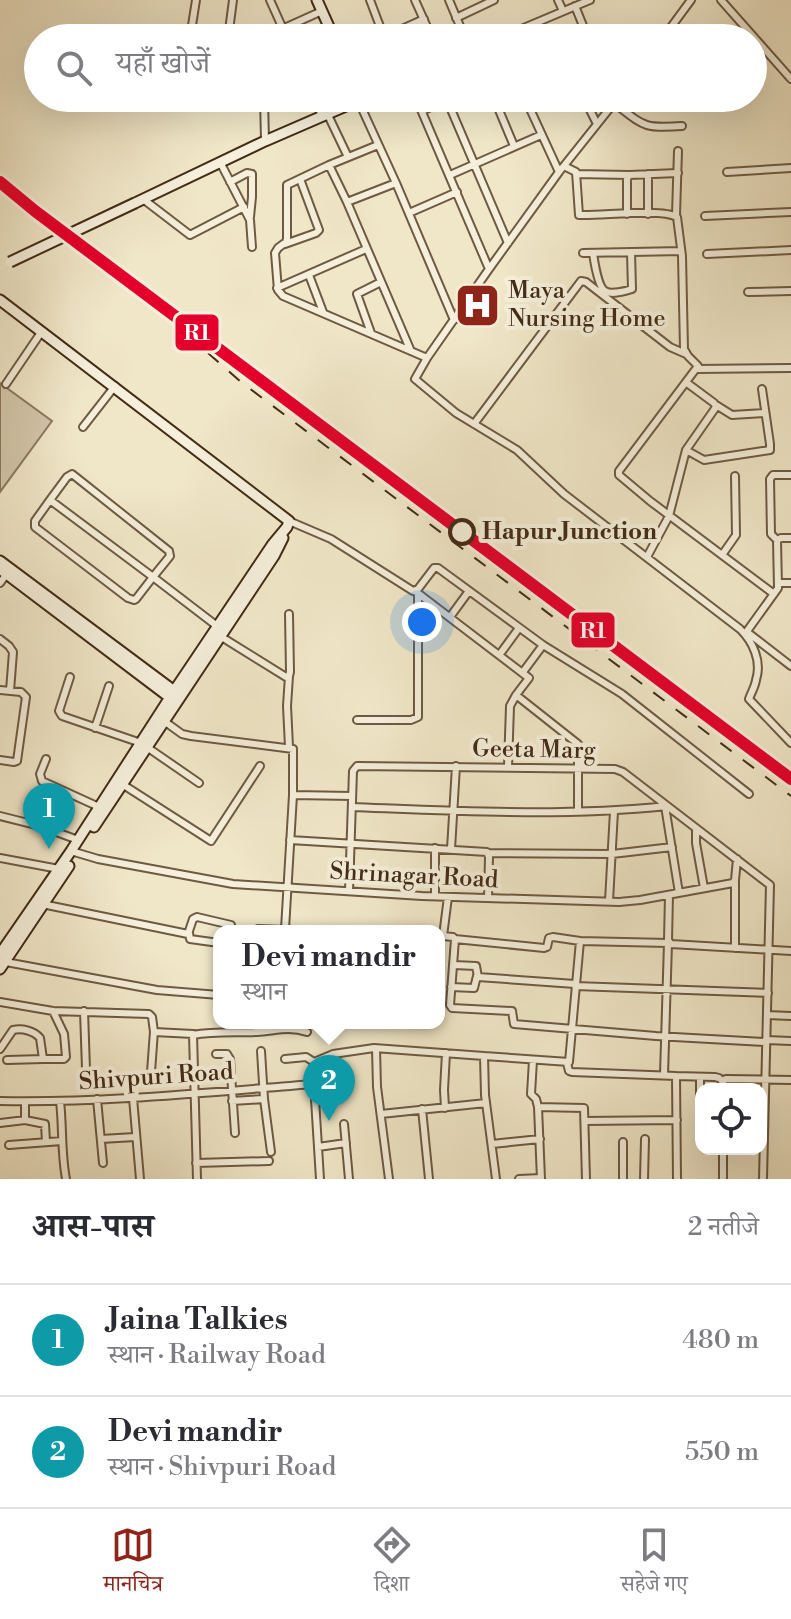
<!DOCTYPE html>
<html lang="hi">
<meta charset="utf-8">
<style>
:root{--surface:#fff;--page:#f2f2f3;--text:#2b2b33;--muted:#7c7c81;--line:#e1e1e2;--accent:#8f2418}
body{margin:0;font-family:"Libre Bodoni","Noto Serif Devanagari",serif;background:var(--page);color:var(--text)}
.controls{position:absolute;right:24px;bottom:24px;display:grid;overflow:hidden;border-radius:16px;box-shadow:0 8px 32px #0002}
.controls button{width:72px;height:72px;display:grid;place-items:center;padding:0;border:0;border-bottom:2px solid var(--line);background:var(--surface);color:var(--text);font:40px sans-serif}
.you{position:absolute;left:422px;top:622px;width:28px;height:28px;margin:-20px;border:6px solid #fff;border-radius:50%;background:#1a73e8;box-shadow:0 0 0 12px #1a73e833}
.badge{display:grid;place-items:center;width:52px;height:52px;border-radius:50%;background:var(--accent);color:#fff;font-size:26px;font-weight:700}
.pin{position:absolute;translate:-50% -66px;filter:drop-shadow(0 2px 4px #0008)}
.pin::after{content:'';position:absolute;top:42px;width:28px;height:24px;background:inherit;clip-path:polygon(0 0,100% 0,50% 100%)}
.popup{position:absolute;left:213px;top:925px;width:232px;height:104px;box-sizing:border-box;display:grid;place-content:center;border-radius:16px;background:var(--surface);filter:drop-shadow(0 2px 6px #0005);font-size:26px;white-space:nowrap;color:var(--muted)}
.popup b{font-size:30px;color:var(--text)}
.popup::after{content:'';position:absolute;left:50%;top:100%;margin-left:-16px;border:16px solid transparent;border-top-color:var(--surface)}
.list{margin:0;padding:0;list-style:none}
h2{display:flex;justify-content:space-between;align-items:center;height:104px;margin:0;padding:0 32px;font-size:34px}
h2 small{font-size:26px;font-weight:400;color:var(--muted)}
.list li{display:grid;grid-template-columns:52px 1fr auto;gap:24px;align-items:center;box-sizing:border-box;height:112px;padding:0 32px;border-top:2px solid var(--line)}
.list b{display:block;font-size:30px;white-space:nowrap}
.list p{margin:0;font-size:26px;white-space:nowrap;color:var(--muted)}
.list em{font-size:26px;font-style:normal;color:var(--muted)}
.icon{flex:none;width:44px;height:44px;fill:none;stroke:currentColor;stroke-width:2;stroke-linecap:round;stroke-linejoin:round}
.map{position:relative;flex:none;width:791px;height:1179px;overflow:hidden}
.search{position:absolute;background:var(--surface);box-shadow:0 8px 32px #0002;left:24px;right:24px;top:24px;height:88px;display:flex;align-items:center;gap:20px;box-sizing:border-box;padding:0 28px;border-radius:44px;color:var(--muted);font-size:30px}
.sheet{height:328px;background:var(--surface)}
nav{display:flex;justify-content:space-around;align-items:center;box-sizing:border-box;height:112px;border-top:2px solid var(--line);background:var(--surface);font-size:22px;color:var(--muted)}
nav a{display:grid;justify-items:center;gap:4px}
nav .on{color:var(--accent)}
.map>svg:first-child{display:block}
.green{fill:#d3c7aa;stroke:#8b7960;stroke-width:2}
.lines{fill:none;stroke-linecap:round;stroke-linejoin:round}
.street-casing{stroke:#6e5a42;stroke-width:10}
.secondary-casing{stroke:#432b16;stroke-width:13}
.street{stroke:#f5efdb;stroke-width:6}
.secondary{stroke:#f5efdb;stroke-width:9}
.rail{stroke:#432b16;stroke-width:2;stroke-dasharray:14 14;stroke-linecap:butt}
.secondary-bridge-casing{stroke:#432b16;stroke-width:13;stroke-linecap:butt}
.secondary-bridge{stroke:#f5efdb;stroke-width:9}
.rail-1-casing{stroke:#f5efdb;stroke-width:18}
.rail-1{stroke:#e4002b;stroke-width:12}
.stop-dot{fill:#f5efdb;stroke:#432b16;stroke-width:4}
.labels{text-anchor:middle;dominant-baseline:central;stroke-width:8;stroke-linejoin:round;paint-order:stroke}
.poi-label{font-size:24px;fill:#432b16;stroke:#f5efdb;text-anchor:start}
.stop-label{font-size:24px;font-weight:bold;fill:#432b16;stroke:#f5efdb;text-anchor:start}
.street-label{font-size:24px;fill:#432b16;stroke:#f5efdb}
.line-badge{stroke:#f5efdb;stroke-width:3}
.badge-label{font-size:22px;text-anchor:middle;font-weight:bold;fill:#fff}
</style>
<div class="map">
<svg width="791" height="1179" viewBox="0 0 791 1179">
<rect width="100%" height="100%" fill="#f0e7c8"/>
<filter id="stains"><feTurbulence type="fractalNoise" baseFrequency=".0025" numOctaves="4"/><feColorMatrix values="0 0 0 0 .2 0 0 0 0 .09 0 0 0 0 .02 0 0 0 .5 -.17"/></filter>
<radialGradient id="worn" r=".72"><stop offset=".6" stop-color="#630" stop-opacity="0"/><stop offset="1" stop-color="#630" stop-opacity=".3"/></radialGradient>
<path class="green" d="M0 383 52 421 0 492Z"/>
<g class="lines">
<defs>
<path id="street" d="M270 0 287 38
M370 0 384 37
M415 0 432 38
M449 0 465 38
M558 0 563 11
M721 0 791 79
M575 6 588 38
M456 18 494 0
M190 38 196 0
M228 38 233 0
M262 38 322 11
M382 38 424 19
M500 38 590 0
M592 38 610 31 615 38
M663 38 691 0
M264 98 265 141
M313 98 322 115
M363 98 358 100 396 183 454 320
M416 98 489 269
M494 98 514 146
M525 98 559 172
M584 98 597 124
M618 98 559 172 489 269 427 358 415 379 456 413 517 450 564 494 740 629C753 642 762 661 756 680 755 687 751 693 749 699L791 743
M447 100 508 243
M614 103C644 126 643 129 682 126
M422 111 448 99
M327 113 348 157
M220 162 250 220 252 247
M329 165 378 145
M564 166 576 172 579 215C602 216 661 208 677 217L682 256 684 349 688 356 698 366 619 471V475L650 501 774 594
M727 172 791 168
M576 174 629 175
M450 175 541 135
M230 182 247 173 252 174V197L250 217
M396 183 347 202 329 165 287 185V239L286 242 278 248 275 253 278 290 283 296 427 358
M143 199 190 235 244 207
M347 202 410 349
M409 213 457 192
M627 214V179L629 175 678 173
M648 214V174
M676 215 678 151
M705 216 791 212
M285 244 316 233 319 230 300 179
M583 253 681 251
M593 253C594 260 598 287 605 291 611 295 626 291 632 289L631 252
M707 254 791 250
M309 275 323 312
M277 288 366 249
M748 292 791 291
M371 333 357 294 381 282
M697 369 791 368
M6 384 42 331
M716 405 732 415 765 413
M474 424 581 281 586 282 670 347 686 354
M83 427 115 386
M686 450 704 460 770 450V444L762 389
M50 500 153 577 136 599 134 600 128 598 35 527V521L50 500 67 477 72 474 169 551 170 556 153 577 217 626
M289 521 331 539 413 591 418 589 434 568H438L543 645 622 694 749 794
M777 540 771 534 770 479 773 475H791
M722 555 736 535 735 476
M647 557 669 516 686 450 716 407 714 403 687 383
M0 583 8 572
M778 583H791
M415 591 529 678 516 695 510 706 508 767
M450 617 469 591
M747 632 791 666
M745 634 778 588 777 540 781 538H791
M220 636 286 677 289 676 290 672 289 614
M0 639 9 646 13 652 10 691
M500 654 519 628
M523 672 543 645
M289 676 287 706 289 747
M70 677 59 711 62 716 141 743 199 783
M0 690 21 692 26 697 17 761 14 762 0 760
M516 695 578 744V811
M357 720H411L418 717V594
M164 721 182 734 191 736 293 749V795L285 929 286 930 293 931
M95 728 109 686
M46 759 40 774 42 781 99 807
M122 784 211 841 260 766
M293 795 352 796
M665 806 679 893
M352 807C457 811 563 817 667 806
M0 816 40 826 78 840
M696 828V843L704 888
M290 840 487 852 489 857 488 898
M451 849 456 766
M71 851 98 859 233 884 422 896 619 902 640 900 733 883 735 880 737 859
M489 853 612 854 672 847
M0 858 59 869
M735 882V948
M349 891 353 771 357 766 615 769 623 772 770 885 763 1179
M669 895 668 940 671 944 791 951
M435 896V848
M609 901 614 811
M42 904 188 934 193 919 197 917 231 925 232 931
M258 929 286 930
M189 933 190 939 219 943
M443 936 453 937 455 939 450 1005 452 1008 512 1011 514 1024 656 1036 766 1042
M443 936 448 897
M455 939 544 948 547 947 549 938 553 937 580 941
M0 961 157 990 219 995
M454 965 476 966 478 977 575 984
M575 986 768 993
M451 987 474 988 477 976
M0 1002 53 1011 149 1014 152 1017 154 1032 193 1034 197 1179
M84 1011 86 1069
M767 1015 791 1016
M193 1035C214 1031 235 1033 257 1032 275 1031 289 1026 307 1032
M766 1040 791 1041
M0 1049 13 1030C23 1028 34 1031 40 1038L43 1059 7 1060
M376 1049 377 1087 389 1179
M261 1051 264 1099 271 1152
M216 1054H227L230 1059 235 1133
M484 1056 569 1062 580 941 668 943 664 1075
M43 1059H64L66 1057 64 1034 53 1011
M285 1059 306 1057 314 1062
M533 1060 531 1094 536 1099 538 1107 541 1179
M314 1062 333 1054 374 1048 484 1056 485 1095 496 1179
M314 1062 313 1067 320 1179
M567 1063 569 1071 572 1072 676 1076 677 1179
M151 1072 154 1031
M676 1076 715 1077 719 1078 723 1082
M722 1089 723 1080 726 1079 791 1080
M133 1098 140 1179
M97 1099 103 1163
M0 1101C105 1103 210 1092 314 1084
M60 1101C63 1127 61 1153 66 1179
M232 1101 264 1099
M25 1102V1120L45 1124 46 1142
M538 1107 584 1108 586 1179
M445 1108 444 1090 446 1053
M422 1109 429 1179
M381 1114 486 1103
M585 1121 677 1120
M0 1123 25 1120
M344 1124 349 1179
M101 1139 135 1137
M700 1140V1077
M623 1142V1179
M492 1144 540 1139
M9 1145 62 1141
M318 1147 346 1143
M723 1149V1179
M196 1163 269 1161
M519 1179 541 1178
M644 1179 645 1139"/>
<path id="secondary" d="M317 0 334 38
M135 203 265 141 355 102 358 100V98
M0 300 289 521 287 527 272 545 174 691 71 851 0 954
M0 561 177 693
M0 569 173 700
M94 827 274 556 283 538
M0 969 69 866"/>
</defs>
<use href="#street" class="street-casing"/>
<use href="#secondary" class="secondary-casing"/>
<use href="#street" class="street"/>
<use href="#secondary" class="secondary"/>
<path class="rail" d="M0 182 35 211 791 779
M208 353 241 382 791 796"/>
<defs>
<path id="secondary-bridge" d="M10 262 135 203"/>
</defs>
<use href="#secondary-bridge" class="secondary-bridge-casing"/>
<use href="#secondary-bridge" class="secondary-bridge"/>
<defs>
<path id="rail-1" d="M0 182 35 211 791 779"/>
</defs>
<use href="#rail-1" class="rail-1-casing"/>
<use href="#rail-1" class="rail-1"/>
</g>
<defs>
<symbol id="hospital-square" viewBox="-11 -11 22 22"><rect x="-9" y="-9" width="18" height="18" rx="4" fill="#8f2418" stroke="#f5efdb"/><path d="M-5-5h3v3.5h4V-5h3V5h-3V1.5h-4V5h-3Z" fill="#fff"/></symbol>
</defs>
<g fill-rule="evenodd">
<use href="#hospital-square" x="452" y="280" width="51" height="51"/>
</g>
<circle class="stop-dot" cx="462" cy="532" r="12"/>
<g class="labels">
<g class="poi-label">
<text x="508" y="291">Maya<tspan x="508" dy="28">Nursing Home</tspan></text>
</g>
<g class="stop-label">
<text x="482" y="532">Hapur Junction</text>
</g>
<g class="street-label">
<text transform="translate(534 750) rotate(1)">Geeta Marg</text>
<text transform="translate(414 876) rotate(3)">Shrinagar Road</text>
<text transform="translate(156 1077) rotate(-4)">Shivpuri Road</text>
</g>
</g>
<g class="line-badge">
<rect x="174" y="313" width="46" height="39" rx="8" fill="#e4002b"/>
<rect x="570" y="611" width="46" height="38" rx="8" fill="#e4002b"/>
</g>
<g class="badge-label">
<text x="197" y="340">R1</text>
<text x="593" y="638">R1</text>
</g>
<rect width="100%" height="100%" filter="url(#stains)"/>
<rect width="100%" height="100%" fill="url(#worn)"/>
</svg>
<div class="controls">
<button><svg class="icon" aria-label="locate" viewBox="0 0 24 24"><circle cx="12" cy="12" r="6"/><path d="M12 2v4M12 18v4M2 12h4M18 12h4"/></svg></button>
</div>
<div class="you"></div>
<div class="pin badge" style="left:49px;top:849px;background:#0f9aa8">1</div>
<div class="pin badge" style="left:329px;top:1121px;background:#0f9aa8">2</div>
<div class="popup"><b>Devi mandir</b>स्थान</div>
<div class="search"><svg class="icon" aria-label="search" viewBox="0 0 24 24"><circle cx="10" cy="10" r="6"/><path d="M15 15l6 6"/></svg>यहाँ खोजें</div>
</div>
<section class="sheet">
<h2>आस-पास<small>2 नतीजे</small></h2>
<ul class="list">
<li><span class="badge" style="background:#0f9aa8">1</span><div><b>Jaina Talkies</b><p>स्थान · Railway Road</p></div><em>480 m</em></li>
<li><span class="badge" style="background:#0f9aa8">2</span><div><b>Devi mandir</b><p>स्थान · Shivpuri Road</p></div><em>550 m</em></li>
</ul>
</section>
<nav>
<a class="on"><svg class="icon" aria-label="map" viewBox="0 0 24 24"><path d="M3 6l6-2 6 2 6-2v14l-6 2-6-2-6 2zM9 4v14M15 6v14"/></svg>मानचित्र</a>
<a><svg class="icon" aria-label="directions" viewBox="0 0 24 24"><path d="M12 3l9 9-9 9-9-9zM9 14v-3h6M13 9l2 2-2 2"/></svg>दिशा</a>
<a><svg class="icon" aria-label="saved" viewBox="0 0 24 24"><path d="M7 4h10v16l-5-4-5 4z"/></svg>सहेजे गए</a>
</nav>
